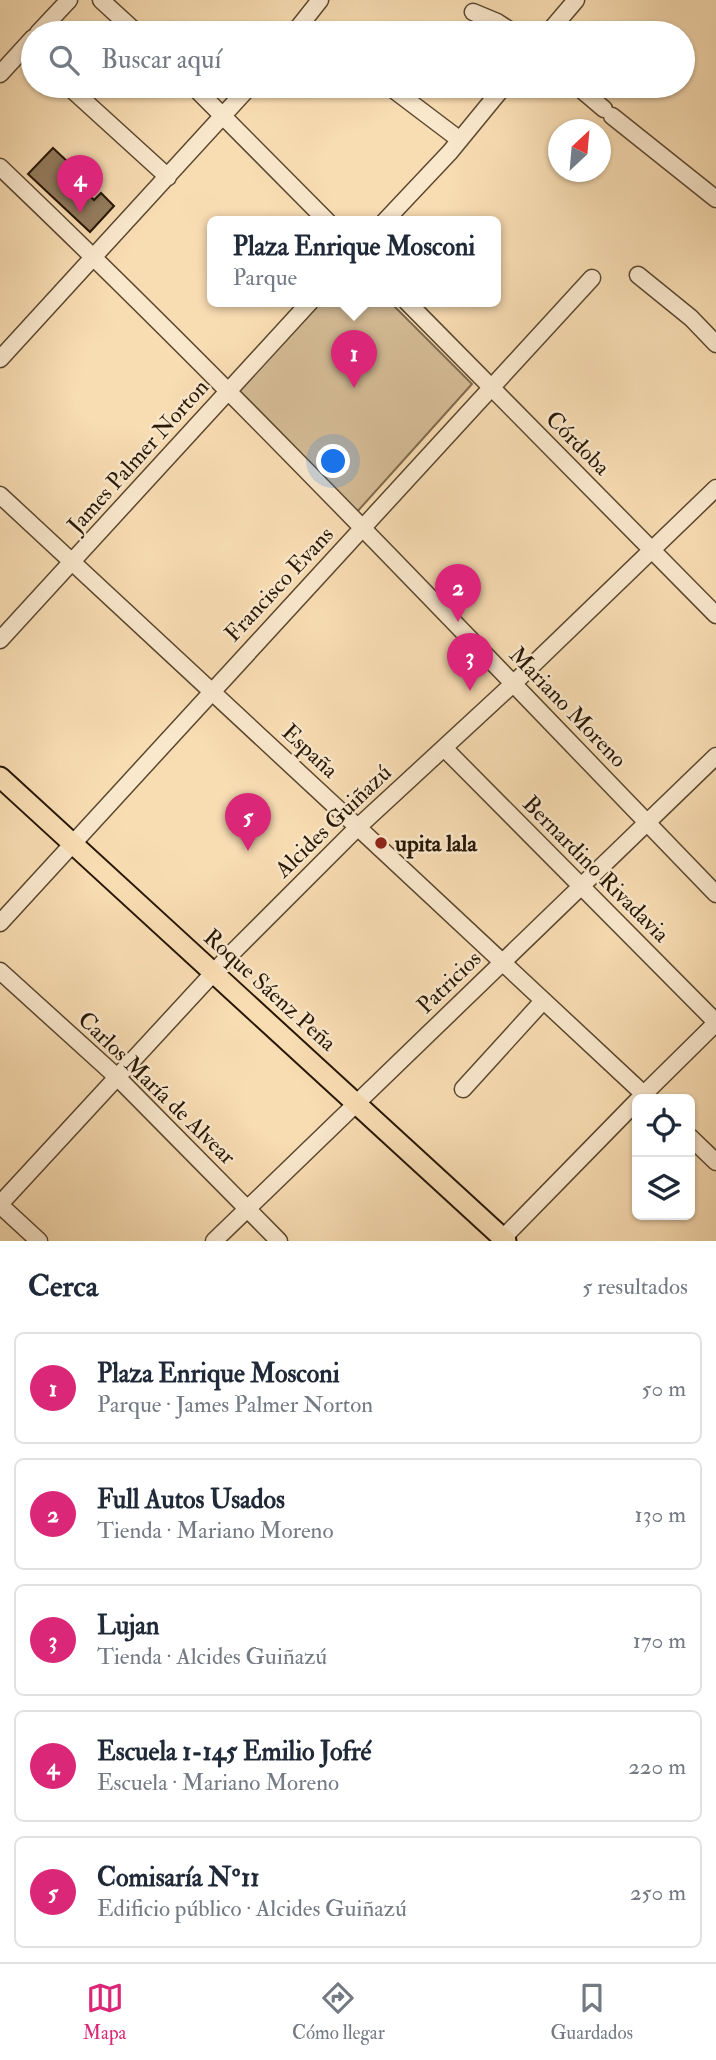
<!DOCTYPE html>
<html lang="es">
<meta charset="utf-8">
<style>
:root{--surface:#fff;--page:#f2f2f3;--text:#1f2937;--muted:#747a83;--line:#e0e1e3;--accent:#db2777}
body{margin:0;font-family:"IM FELL Double Pica",serif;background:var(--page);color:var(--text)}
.controls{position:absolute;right:21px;bottom:21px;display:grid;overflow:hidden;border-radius:10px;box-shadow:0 2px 5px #0004}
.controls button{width:63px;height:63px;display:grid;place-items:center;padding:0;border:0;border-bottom:2px solid var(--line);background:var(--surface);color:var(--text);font:35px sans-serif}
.compass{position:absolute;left:548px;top:119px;width:63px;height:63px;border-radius:50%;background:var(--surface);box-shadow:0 2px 5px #0004;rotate:26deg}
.you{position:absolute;left:334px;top:462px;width:24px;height:24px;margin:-18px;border:5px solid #fff;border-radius:50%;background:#1a73e8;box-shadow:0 0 0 10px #1a73e833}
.badge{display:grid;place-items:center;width:46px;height:46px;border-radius:50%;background:var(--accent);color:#fff;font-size:23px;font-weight:700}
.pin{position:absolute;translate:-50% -58px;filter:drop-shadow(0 2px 4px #0008)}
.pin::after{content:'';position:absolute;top:37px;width:24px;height:21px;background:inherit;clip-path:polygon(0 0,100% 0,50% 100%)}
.popup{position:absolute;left:207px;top:216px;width:294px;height:91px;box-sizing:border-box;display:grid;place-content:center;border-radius:10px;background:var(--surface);filter:drop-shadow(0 2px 5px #0005);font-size:23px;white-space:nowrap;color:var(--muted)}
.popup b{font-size:26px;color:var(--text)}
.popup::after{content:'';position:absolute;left:50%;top:100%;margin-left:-14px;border:14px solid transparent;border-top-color:var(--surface)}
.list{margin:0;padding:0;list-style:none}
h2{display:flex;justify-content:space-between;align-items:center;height:91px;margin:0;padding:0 28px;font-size:30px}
h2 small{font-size:23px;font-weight:400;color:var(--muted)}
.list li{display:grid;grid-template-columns:46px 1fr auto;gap:21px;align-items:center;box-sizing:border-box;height:112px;margin:0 14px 14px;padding:0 14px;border:2px solid var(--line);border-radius:10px}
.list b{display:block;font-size:26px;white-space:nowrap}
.list p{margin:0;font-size:23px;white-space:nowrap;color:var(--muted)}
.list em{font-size:23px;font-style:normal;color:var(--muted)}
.icon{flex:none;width:38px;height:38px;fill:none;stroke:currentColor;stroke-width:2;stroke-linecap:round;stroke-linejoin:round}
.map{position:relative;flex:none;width:716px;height:1241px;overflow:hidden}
.search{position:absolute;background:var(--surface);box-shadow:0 2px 5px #0004;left:21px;right:21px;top:21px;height:77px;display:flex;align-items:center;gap:18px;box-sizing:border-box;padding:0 24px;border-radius:38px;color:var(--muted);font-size:26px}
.sheet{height:721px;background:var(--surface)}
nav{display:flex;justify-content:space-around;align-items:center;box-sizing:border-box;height:98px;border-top:2px solid var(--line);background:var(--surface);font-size:19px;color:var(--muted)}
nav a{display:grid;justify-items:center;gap:4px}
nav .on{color:var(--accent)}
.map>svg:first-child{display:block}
.green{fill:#d4bb95;stroke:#7e694d;stroke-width:2}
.building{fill:#947d5f;stroke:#271705;stroke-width:2}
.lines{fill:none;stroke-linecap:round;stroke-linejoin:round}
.minor-casing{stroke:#5b4830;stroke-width:19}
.major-casing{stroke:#271705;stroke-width:23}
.minor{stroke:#fae8cd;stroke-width:16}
.major{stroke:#f8dcb2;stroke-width:19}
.poi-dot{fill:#8f2418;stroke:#fae8cd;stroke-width:2.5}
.labels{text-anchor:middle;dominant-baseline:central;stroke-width:5;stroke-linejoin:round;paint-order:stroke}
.street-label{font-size:23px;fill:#271705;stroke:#fae8cd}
.poi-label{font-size:23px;font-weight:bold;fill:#271705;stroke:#fae8cd;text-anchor:start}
</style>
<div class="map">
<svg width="716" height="1241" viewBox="0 0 716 1241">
<rect width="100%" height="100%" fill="#f8dcb2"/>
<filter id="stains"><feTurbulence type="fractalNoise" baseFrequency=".00286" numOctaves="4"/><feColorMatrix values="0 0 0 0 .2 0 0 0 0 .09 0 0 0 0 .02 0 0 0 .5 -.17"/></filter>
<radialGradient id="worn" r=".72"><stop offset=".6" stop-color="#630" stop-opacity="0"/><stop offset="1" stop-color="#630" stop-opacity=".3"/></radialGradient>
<path class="green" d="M317 302H390L472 384 356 513 236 393Z"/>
<path class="building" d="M53 148 83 176 77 183 94 200 101 193 114 206 90 232 28 174Z"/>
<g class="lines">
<defs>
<path id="minor" d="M101 0 137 33
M473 12 497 22 514 33
M38 33 69 0
M294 33 320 0
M548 33 576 0
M0 74 33 38
M68 86 168 177
M193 86 328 222
M577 86 604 109
M390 87 460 140
M612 116 716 199
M0 167C246 402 480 650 716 894
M384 222 450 152 504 86
M638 275 691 318 716 344
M407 302 716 615
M0 359 250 86
M0 495C217 696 433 897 649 1099
M0 640 310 302
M444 748 716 1022
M0 923 592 278
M0 971 117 1077 279 1241
M463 1089 543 1001
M639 1099 716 1023
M690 1137 716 1162
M0 1204 229 956 358 827 514 683 716 488
M0 1205 39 1241
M214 1241 716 756
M500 1241 637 1101"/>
<path id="major" d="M0 777 506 1241"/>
</defs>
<use href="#minor" class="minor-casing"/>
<use href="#major" class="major-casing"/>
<use href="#minor" class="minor"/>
<use href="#major" class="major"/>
</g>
<circle class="poi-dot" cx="381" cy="843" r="7"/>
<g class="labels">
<g class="street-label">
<text transform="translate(578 443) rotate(45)">Córdoba</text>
<text transform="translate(138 456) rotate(-48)">James Palmer Norton</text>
<text transform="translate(279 584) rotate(-47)">Francisco Evans</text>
<text transform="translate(568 707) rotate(46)">Mariano Moreno</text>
<text transform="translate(310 751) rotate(43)">España</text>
<text transform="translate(333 821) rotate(-44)">Alcides Guiñazú</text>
<text transform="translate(596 869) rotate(45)">Bernardino Rivadavia</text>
<text transform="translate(449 982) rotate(-44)">Patricios</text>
<text transform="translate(270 990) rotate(42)">Roque Sáenz Peña</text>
<text transform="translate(157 1088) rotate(44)">Carlos María de Alvear</text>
</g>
<g class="poi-label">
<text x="395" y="843">upita lala</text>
</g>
</g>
<rect width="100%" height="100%" filter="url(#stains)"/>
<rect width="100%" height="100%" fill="url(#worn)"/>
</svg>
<div class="controls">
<button><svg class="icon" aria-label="locate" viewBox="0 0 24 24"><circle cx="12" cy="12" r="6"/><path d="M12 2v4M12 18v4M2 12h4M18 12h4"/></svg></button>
<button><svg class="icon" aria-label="layers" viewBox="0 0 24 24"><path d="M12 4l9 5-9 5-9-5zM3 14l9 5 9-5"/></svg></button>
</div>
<svg class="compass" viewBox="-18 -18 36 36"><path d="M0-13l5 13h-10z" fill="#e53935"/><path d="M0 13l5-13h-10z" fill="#747a83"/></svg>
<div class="you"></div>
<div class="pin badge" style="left:354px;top:388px">1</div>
<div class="popup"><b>Plaza Enrique Mosconi</b>Parque</div>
<div class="pin badge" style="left:458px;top:622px">2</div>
<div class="pin badge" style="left:470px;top:691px">3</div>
<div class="pin badge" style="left:80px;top:213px">4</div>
<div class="pin badge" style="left:248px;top:851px">5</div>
<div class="search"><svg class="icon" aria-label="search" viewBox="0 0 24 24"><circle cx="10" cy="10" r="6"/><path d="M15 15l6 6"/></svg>Buscar aquí</div>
</div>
<section class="sheet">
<h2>Cerca<small>5 resultados</small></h2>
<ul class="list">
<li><span class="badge">1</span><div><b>Plaza Enrique Mosconi</b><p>Parque · James Palmer Norton</p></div><em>50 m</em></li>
<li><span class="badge">2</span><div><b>Full Autos Usados</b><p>Tienda · Mariano Moreno</p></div><em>130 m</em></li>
<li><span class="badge">3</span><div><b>Lujan</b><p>Tienda · Alcides Guiñazú</p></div><em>170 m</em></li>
<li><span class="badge">4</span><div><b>Escuela 1-145 Emilio Jofré</b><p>Escuela · Mariano Moreno</p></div><em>220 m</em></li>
<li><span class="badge">5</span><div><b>Comisaría Nº11</b><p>Edificio público · Alcides Guiñazú</p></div><em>250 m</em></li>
</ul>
</section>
<nav>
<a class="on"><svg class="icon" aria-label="map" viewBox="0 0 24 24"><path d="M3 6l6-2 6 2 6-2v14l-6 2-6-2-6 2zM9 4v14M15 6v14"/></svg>Mapa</a>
<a><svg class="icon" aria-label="directions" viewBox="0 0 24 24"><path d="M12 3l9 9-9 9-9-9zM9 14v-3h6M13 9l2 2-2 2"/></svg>Cómo llegar</a>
<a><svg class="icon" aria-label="saved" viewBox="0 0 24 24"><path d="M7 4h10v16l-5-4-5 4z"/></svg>Guardados</a>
</nav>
